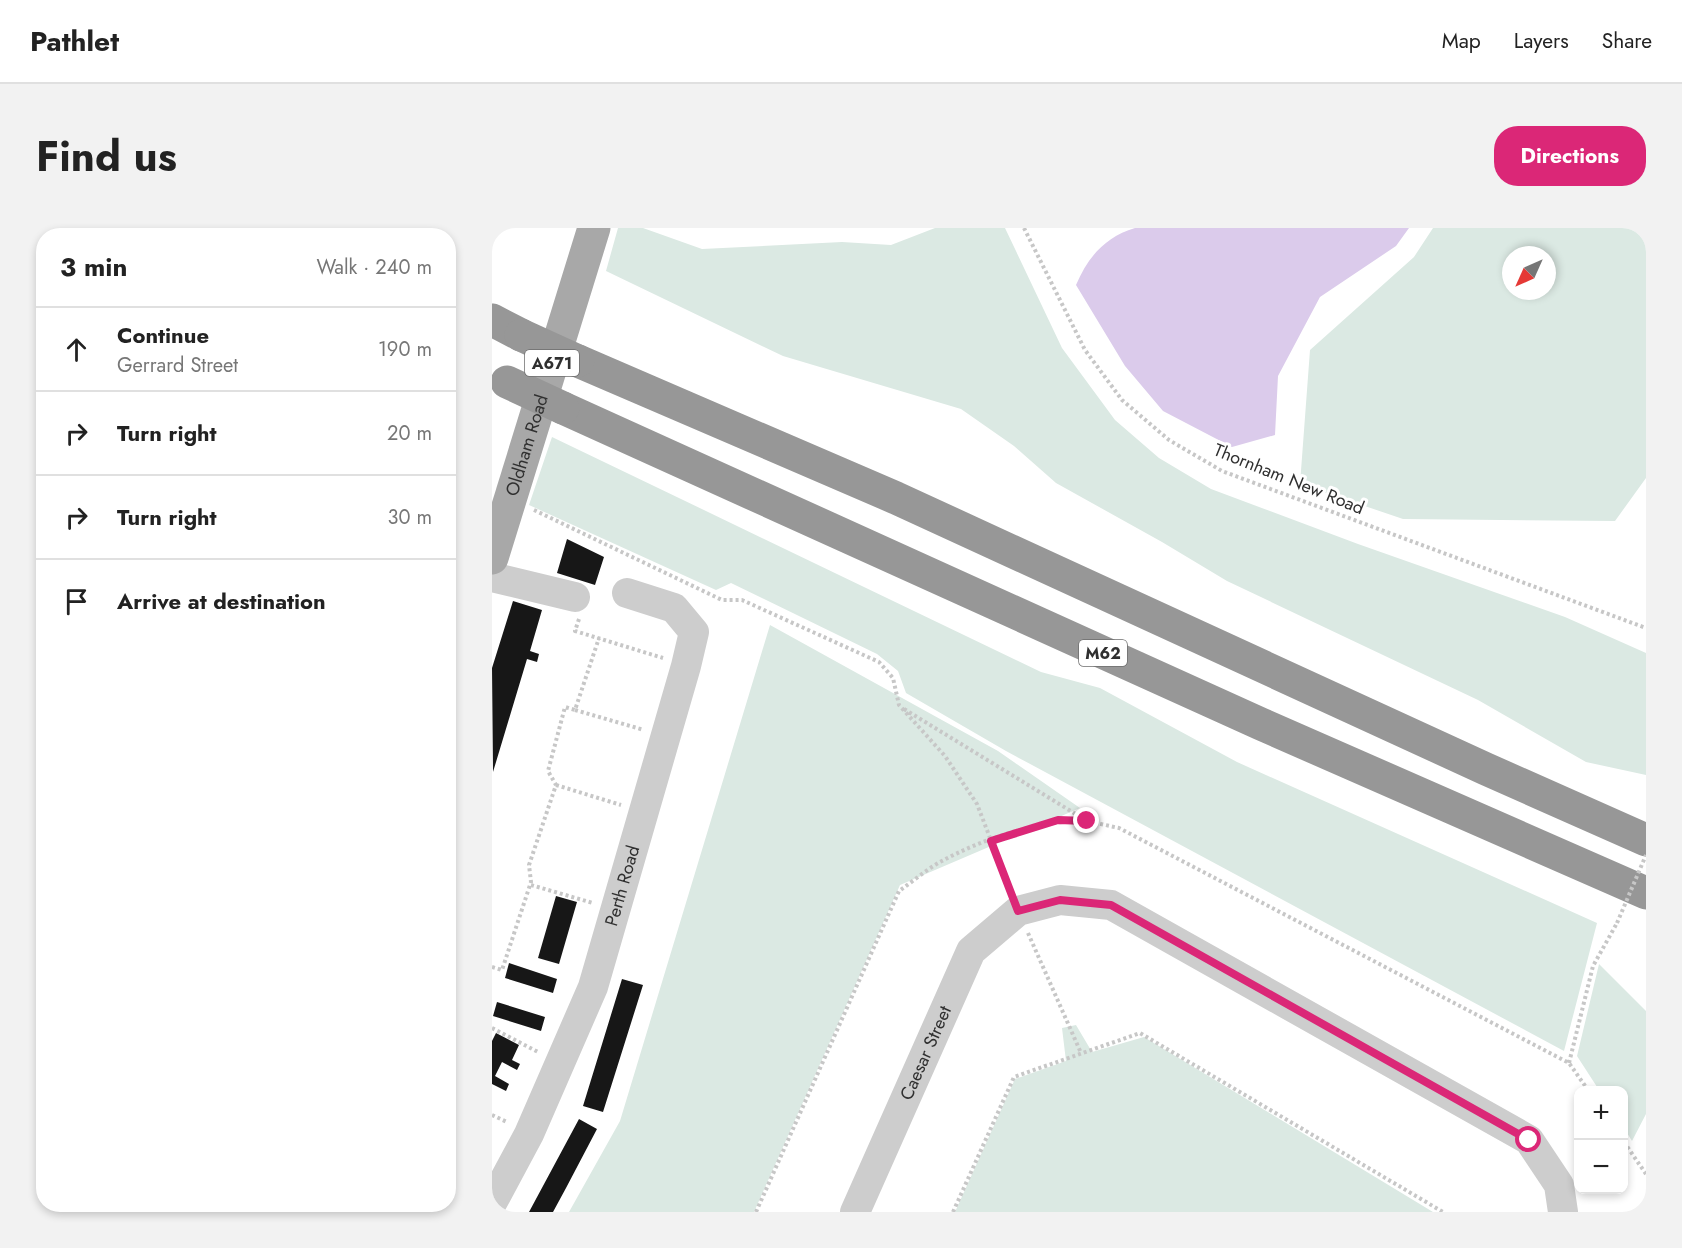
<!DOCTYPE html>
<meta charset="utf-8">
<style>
:root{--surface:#fff;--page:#f2f2f2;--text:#222;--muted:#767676;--line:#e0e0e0;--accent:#db2777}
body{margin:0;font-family:Jost,sans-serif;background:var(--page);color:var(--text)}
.controls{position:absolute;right:18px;bottom:18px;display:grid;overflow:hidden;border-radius:12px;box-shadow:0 3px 9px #0003}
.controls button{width:54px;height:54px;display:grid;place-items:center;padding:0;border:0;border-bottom:2px solid var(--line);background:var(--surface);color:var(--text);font:30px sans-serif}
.compass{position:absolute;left:1010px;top:18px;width:54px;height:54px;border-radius:50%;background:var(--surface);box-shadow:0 3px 9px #0003;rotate:225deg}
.stop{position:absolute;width:18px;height:18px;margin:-14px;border:4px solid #db2777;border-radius:50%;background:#fff}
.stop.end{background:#db2777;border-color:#fff;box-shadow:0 2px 6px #0008}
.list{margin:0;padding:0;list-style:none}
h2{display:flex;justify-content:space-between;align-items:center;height:78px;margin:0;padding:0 24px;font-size:26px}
h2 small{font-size:20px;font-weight:400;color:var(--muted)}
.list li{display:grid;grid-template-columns:39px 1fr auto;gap:18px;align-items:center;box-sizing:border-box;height:84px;padding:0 24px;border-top:2px solid var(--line)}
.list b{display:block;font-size:22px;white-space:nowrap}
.list p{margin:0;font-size:20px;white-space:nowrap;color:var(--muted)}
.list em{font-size:20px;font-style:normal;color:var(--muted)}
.icon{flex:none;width:33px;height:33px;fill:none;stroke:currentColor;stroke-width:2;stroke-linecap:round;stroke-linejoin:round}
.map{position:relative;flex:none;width:1154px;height:984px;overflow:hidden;border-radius:24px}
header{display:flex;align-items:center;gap:36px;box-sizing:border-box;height:84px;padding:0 30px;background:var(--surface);border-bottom:2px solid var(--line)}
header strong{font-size:28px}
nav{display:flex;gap:33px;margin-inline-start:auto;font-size:21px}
.intro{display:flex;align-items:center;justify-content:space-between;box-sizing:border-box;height:144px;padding:0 36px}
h1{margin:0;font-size:42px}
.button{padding:15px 27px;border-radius:24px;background:var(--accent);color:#fff;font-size:21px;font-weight:700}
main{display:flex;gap:36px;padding:0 36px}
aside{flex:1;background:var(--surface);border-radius:24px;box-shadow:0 3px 9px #0003}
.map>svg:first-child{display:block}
.green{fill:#dbe9e3;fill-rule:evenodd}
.water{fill:#dbcbeb}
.building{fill:#171717}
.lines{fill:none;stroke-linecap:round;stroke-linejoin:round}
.path{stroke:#c7c7c7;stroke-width:4;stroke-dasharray:3 3;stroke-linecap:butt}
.minor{stroke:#cdcdcd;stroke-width:30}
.major{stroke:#a8a8a8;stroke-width:33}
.highway{stroke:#979797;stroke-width:33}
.path-bridge{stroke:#c7c7c7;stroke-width:4;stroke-dasharray:3 3;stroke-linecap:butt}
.highway-bridge{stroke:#979797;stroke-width:33}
.route{stroke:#db2777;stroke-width:8}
.labels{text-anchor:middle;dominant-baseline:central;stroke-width:6;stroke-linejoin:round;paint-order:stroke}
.shield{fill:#fff;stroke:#6e6e6e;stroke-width:1.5}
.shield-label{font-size:16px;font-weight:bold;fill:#303030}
.street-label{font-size:18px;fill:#303030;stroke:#fff}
</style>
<header>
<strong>Pathlet</strong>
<nav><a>Map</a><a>Layers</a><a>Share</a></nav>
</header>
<div class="intro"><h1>Find us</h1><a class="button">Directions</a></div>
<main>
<aside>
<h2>3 min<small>Walk · 240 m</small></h2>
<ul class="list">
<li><svg class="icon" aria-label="ahead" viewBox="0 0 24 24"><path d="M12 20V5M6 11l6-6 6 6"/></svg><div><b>Continue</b><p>Gerrard Street</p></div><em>190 m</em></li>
<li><svg class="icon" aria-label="right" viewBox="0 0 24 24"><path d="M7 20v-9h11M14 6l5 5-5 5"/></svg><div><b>Turn right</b></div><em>20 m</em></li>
<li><svg class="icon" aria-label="right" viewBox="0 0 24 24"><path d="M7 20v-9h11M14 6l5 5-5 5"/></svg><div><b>Turn right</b></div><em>30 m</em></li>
<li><svg class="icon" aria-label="arrive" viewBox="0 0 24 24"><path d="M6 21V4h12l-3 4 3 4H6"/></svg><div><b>Arrive at destination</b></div></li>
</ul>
</aside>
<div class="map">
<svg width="1154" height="984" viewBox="0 0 1154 984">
<rect width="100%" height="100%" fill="#fff"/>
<path class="green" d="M126 0H151L210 21 350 14 399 17 443 0H513L570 120 623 192 667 230 719 261 866 316 1073 389 1154 425V547L1094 534 986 472 735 353 670 314 564 255 522 218 469 181 291 128 114 43Z
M941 0H1154V250L1123 293 911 291 808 256 818 122 922 29ZM1019 27H1055V63H1019Z
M60 209 549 444 608 460 745 534 1105 695 1072 823 514 523 414 465 406 443 385 426 239 355 224 362 37 277Z
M278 397 506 523 588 580 408 657 262 984H77L128 893Z
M1107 736 1154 783V886L1140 913 1132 900V862H1107L1085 828Z
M584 797 600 824 652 809 941 984H463L523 851 574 833 570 800Z"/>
<path class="water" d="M643 0H917L904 18 828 69 786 148 783 207 740 219 671 183 633 138 584 57C596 29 613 9 643 0Z"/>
<path class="building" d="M75 311 112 329 103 357 65 345Z
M21 373 50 382 38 423 47 426 45 434 35 431 1 544 0 440Z
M64 668 85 674 67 736 46 730Z
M17 735 65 751 61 765 13 750Z
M130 751 151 757 111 884 91 878Z
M5 774 53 789 49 803 1 788Z
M4 805 27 817 20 832 28 836 25 842 10 834 3 848 17 856 14 863 0 856V813Z
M87 891 105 901 74 960 61 984H37Z"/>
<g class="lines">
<path class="path" d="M532 0 593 122 630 172 677 212 730 243 1154 400
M42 282 230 372H250L387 434 401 450 407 477 453 528 485 576 518 662
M87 391 83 403 171 430
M412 481 595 593 627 600 1077 835 1096 862
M83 482 152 502
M64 557 129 577
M39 657 101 675
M536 705 589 825
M0 739 10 742 39 654 37 637 64 557 56 543 73 479 83 482 107 410
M0 800 46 824
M1077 835 1101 738 1125 695
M0 887 15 894
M1132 914 1154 946
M264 984 407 663C420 654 434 642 448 634 490 611 546 592 593 593
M461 984 522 849 648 805 951 984"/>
<g class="minor">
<path d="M0 349 83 369"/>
<path id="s1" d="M0 975 37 906 101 759 194 438 202 404 182 380 135 365"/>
<path id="s2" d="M363 984 479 723 526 683 568 672 619 677 1037 912 1067 957 1071 984"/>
</g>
<path class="major" id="s3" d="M0 330 102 0"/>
<path class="highway" d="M0 92 29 107
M86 133 404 270 994 541 1154 612
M71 180 769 496 1154 665"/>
<path class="path-bridge" d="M1125 695 1154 627"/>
<path class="highway-bridge" d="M29 107 86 133
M15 154 71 180"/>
</g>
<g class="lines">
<path class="route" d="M595 593 566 592 499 613 526 683 568 672 619 677 1037 912"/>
</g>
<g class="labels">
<g class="shield">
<rect x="33" y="122" width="54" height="26" rx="4.5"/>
<rect x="587" y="412" width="48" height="26" rx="4.5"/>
</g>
<g class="shield-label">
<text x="60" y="135">A671</text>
<text x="611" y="425">M62</text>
</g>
<g class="street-label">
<text stroke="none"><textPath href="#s3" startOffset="118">Oldham Road</textPath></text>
<text transform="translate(797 251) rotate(22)">Thornham New Road</text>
<text stroke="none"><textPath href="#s1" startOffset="344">Perth Road</textPath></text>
<text stroke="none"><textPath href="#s2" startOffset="174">Caesar Street</textPath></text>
</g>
</g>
</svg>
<div class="controls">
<button>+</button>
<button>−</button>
</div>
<svg class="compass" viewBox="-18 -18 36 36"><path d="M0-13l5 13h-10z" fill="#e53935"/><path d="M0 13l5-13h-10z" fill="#767676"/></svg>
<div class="stop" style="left:1037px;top:912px"></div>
<div class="stop end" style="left:595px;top:593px"></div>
</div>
</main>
